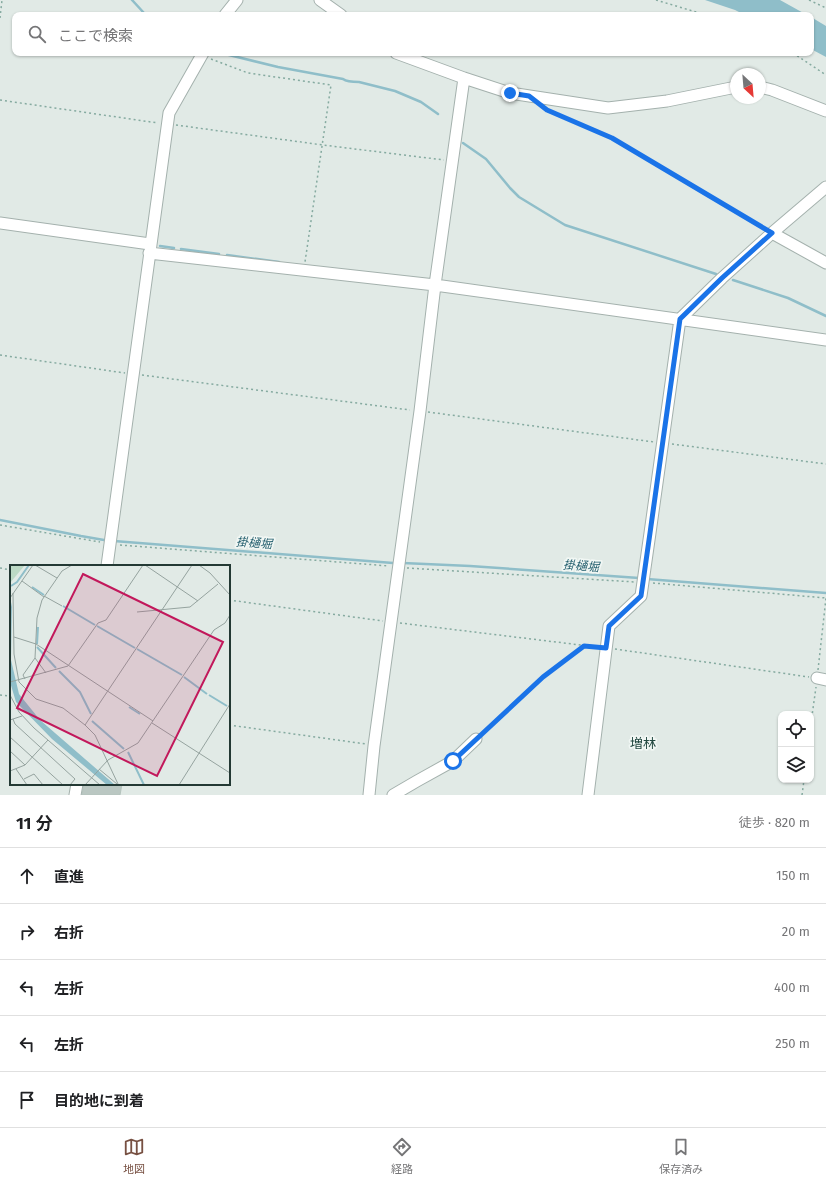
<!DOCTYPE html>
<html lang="ja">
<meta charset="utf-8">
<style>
:root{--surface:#fff;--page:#f2f2f2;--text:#202124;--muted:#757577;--line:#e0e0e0;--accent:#775042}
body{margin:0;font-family:"Fira Sans","Noto Sans JP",sans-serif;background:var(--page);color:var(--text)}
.controls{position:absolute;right:12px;bottom:12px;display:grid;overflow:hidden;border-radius:8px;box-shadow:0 1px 3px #0004}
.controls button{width:36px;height:36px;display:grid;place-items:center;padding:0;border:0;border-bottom:1px solid var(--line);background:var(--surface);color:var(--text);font:20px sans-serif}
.compass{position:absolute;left:730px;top:68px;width:36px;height:36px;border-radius:50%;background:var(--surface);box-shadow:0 1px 3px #0004;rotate:154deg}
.stop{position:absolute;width:12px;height:12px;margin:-9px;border:3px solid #1a73e8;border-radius:50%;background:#fff}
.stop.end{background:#1a73e8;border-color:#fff;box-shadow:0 1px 4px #0008}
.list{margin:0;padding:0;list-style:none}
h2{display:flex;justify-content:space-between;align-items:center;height:52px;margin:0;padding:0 16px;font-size:17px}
h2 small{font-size:13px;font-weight:400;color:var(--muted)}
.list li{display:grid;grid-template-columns:26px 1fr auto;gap:12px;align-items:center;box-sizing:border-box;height:56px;padding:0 16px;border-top:1px solid var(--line)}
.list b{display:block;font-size:15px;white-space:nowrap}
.list em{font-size:13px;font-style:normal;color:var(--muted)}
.icon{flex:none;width:22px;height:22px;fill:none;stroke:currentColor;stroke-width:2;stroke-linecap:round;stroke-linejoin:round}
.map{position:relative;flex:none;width:826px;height:795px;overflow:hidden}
.search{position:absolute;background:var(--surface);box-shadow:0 1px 3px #0004;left:12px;right:12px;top:12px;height:44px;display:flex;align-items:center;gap:10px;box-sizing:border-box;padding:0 14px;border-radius:8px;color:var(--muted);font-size:15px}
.sheet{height:332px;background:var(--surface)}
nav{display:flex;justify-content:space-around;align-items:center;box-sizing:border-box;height:56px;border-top:1px solid var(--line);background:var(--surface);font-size:11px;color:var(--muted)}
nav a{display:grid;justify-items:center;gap:2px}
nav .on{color:var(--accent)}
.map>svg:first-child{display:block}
.water{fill:#8fbec9}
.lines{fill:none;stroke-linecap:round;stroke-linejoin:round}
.stream{stroke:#8fbec9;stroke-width:2.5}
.building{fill:#bac7c2;stroke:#b4c3bd}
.minor-casing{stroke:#a4b1ad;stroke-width:13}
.path{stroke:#85aaa0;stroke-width:1.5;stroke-dasharray:2 3;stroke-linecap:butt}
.minor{stroke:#fff;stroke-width:11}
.route{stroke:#1a73e8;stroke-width:5}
.labels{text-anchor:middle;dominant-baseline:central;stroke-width:3.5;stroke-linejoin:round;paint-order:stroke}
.water-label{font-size:12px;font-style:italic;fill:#245f6e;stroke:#f1f7f4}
.quarter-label{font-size:13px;fill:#224840;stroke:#f1f7f4}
.inset-river{fill:none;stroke:#8fbec9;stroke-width:2}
.inset-road{fill:none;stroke:#95a39f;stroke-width:1}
.view{fill:#c2185b;fill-opacity:0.15;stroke:#c2185b;stroke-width:2}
.inset-edge{fill:none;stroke:#233934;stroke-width:2}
</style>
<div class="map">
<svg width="826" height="795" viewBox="0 0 826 795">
<rect width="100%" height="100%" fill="#e1eae6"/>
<path class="water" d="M705 0H780L807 15H745L735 10Z
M811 17 826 26V57L811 49Z"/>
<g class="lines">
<path class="stream" d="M132 0 144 13 147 15
M221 53 278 67 343 79C347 82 354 82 359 82L395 91 421 102 438 114
M463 143 486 159 510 188 519 197 565 225 716 274
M160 246 174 248
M181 249 219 254
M227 255 279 262
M733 280 788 298 826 316
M0 520 81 536 104 540
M114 541 393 563
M403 563 470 566 639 578
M647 579 826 593"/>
</g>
<path class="building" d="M84 784H122L120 795H82Z"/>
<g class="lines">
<defs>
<path id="minor" d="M320 0 341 15
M225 15 237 0
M396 53 464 78 510 93 608 108 667 101 736 87
M760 87 772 90 826 111
M0 223 150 244
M772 233 826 263
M149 253 435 285 826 340
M107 566 169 113 203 53
M817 678 826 680
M75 795 77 784
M369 795 374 746 420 411 435 285 464 78
M393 795 417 781 453 761 476 739
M588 795 609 626 641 596 650 533 680 319 722 278 772 233 826 187"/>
</defs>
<use href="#minor" class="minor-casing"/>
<path class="path" d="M656 0 706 15
M809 0 826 8
M0 18 2 0
M793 53 826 75
M211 59 248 73 331 85 305 262
M0 100 158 123
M544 108 547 111 612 138 763 228
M176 125 323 145 444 160
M0 355 125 373
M142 375 410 410
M428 412 654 442
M672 444 826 464
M0 525 100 542
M120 545 389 566
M0 568 11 570
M407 568 635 582
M653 583 826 598
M229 600 383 621
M400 623 597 647
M615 649 809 677
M818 670 826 598
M0 695 11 696
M811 723 816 687
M229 725 366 744
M482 734 543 677 583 646
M802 795 804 780"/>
<use href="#minor" class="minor"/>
</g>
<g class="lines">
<path class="route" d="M453 761 543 677 584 646 606 648 609 626 641 596 650 533 680 319 722 278 772 233 612 138 547 110 529 96 510 93"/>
</g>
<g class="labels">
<g class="water-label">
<text transform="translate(254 543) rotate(4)">掛樋堀</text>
<text transform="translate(581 566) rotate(4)">掛樋堀</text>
</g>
<g class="quarter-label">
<text x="643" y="743">増林</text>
</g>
</g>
<g transform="translate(10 565)">
<rect width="220" height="220" fill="#e1eae6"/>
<path d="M0 0H15L0 18Z" fill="#bcd9c5"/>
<path d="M0 32 2 42 1 95 9 129 30 155 105 220H97L42 174 6 137 0 117Z" fill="#8fbec9"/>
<path class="inset-river" d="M1 21 7 17 19 0M22 22 34 30M53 41 85 60M87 61 125 83M27 79 28 62M27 82 46 103M127 84 172 110M49 106 70 127 81 149M174 112 197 129M199 130 217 141M119 142 130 149M82 156 114 184M118 187 134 220"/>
<path class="inset-road" d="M25 0 47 13M135 0 188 36M189 0 200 8 220 30M12 16 34 32M3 28 4 89 9 117 26 134 53 143 75 160 85 170 108 219M34 31 52 41M0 33 23 0M127 47 180 42 208 19M4 72 26 79 143 156M25 93 36 108M15 114 13 110 25 93 27 53 32 35 52 6 62 0M0 117 58 101 88 58 96 55 133 0M0 130 9 147 24 163 90 220M3 154 5 159 65 214 60 220M0 155 12 151M142 158 220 208M75 160 182 0M0 172 53 220M0 186 15 200M6 204 17 220M89 204 107 219M0 206 15 200 38 175M14 214 24 209 33 220M75 220 98 195 128 178 204 65 215 58 220 50M169 220 220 139"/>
<path class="view" d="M73 9 213 77 147 211 7 143Z"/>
<rect width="220" height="220" class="inset-edge"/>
</g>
</svg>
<div class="controls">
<button><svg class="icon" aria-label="locate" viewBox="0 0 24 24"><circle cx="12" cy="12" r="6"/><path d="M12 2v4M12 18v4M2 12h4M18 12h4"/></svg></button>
<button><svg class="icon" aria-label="layers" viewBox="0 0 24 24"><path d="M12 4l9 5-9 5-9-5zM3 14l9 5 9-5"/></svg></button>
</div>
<svg class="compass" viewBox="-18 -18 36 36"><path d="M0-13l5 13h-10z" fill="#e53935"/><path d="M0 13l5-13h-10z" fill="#757577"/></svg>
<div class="stop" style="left:453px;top:761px"></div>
<div class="stop end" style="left:510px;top:93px"></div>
<div class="search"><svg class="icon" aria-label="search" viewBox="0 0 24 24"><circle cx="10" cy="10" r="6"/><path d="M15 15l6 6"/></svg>ここで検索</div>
</div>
<section class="sheet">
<h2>11 分<small>徒歩 · 820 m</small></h2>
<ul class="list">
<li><svg class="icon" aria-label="ahead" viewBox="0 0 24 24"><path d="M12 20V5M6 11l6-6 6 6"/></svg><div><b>直進</b></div><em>150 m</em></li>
<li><svg class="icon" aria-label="right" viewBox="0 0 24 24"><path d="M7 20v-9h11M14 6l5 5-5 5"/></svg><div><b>右折</b></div><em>20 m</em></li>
<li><svg class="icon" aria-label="left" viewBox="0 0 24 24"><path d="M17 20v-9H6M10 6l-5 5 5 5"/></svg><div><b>左折</b></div><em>400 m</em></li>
<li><svg class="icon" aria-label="left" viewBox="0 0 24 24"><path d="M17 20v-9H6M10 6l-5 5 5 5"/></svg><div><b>左折</b></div><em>250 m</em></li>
<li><svg class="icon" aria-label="arrive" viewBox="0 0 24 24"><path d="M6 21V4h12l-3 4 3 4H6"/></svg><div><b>目的地に到着</b></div></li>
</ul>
</section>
<nav>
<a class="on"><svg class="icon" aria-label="map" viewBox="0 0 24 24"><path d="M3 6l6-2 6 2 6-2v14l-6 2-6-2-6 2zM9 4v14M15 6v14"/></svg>地図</a>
<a><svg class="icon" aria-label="directions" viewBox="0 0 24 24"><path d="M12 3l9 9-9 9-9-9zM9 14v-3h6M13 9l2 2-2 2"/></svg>経路</a>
<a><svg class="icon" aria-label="saved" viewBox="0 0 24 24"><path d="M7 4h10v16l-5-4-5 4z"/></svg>保存済み</a>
</nav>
